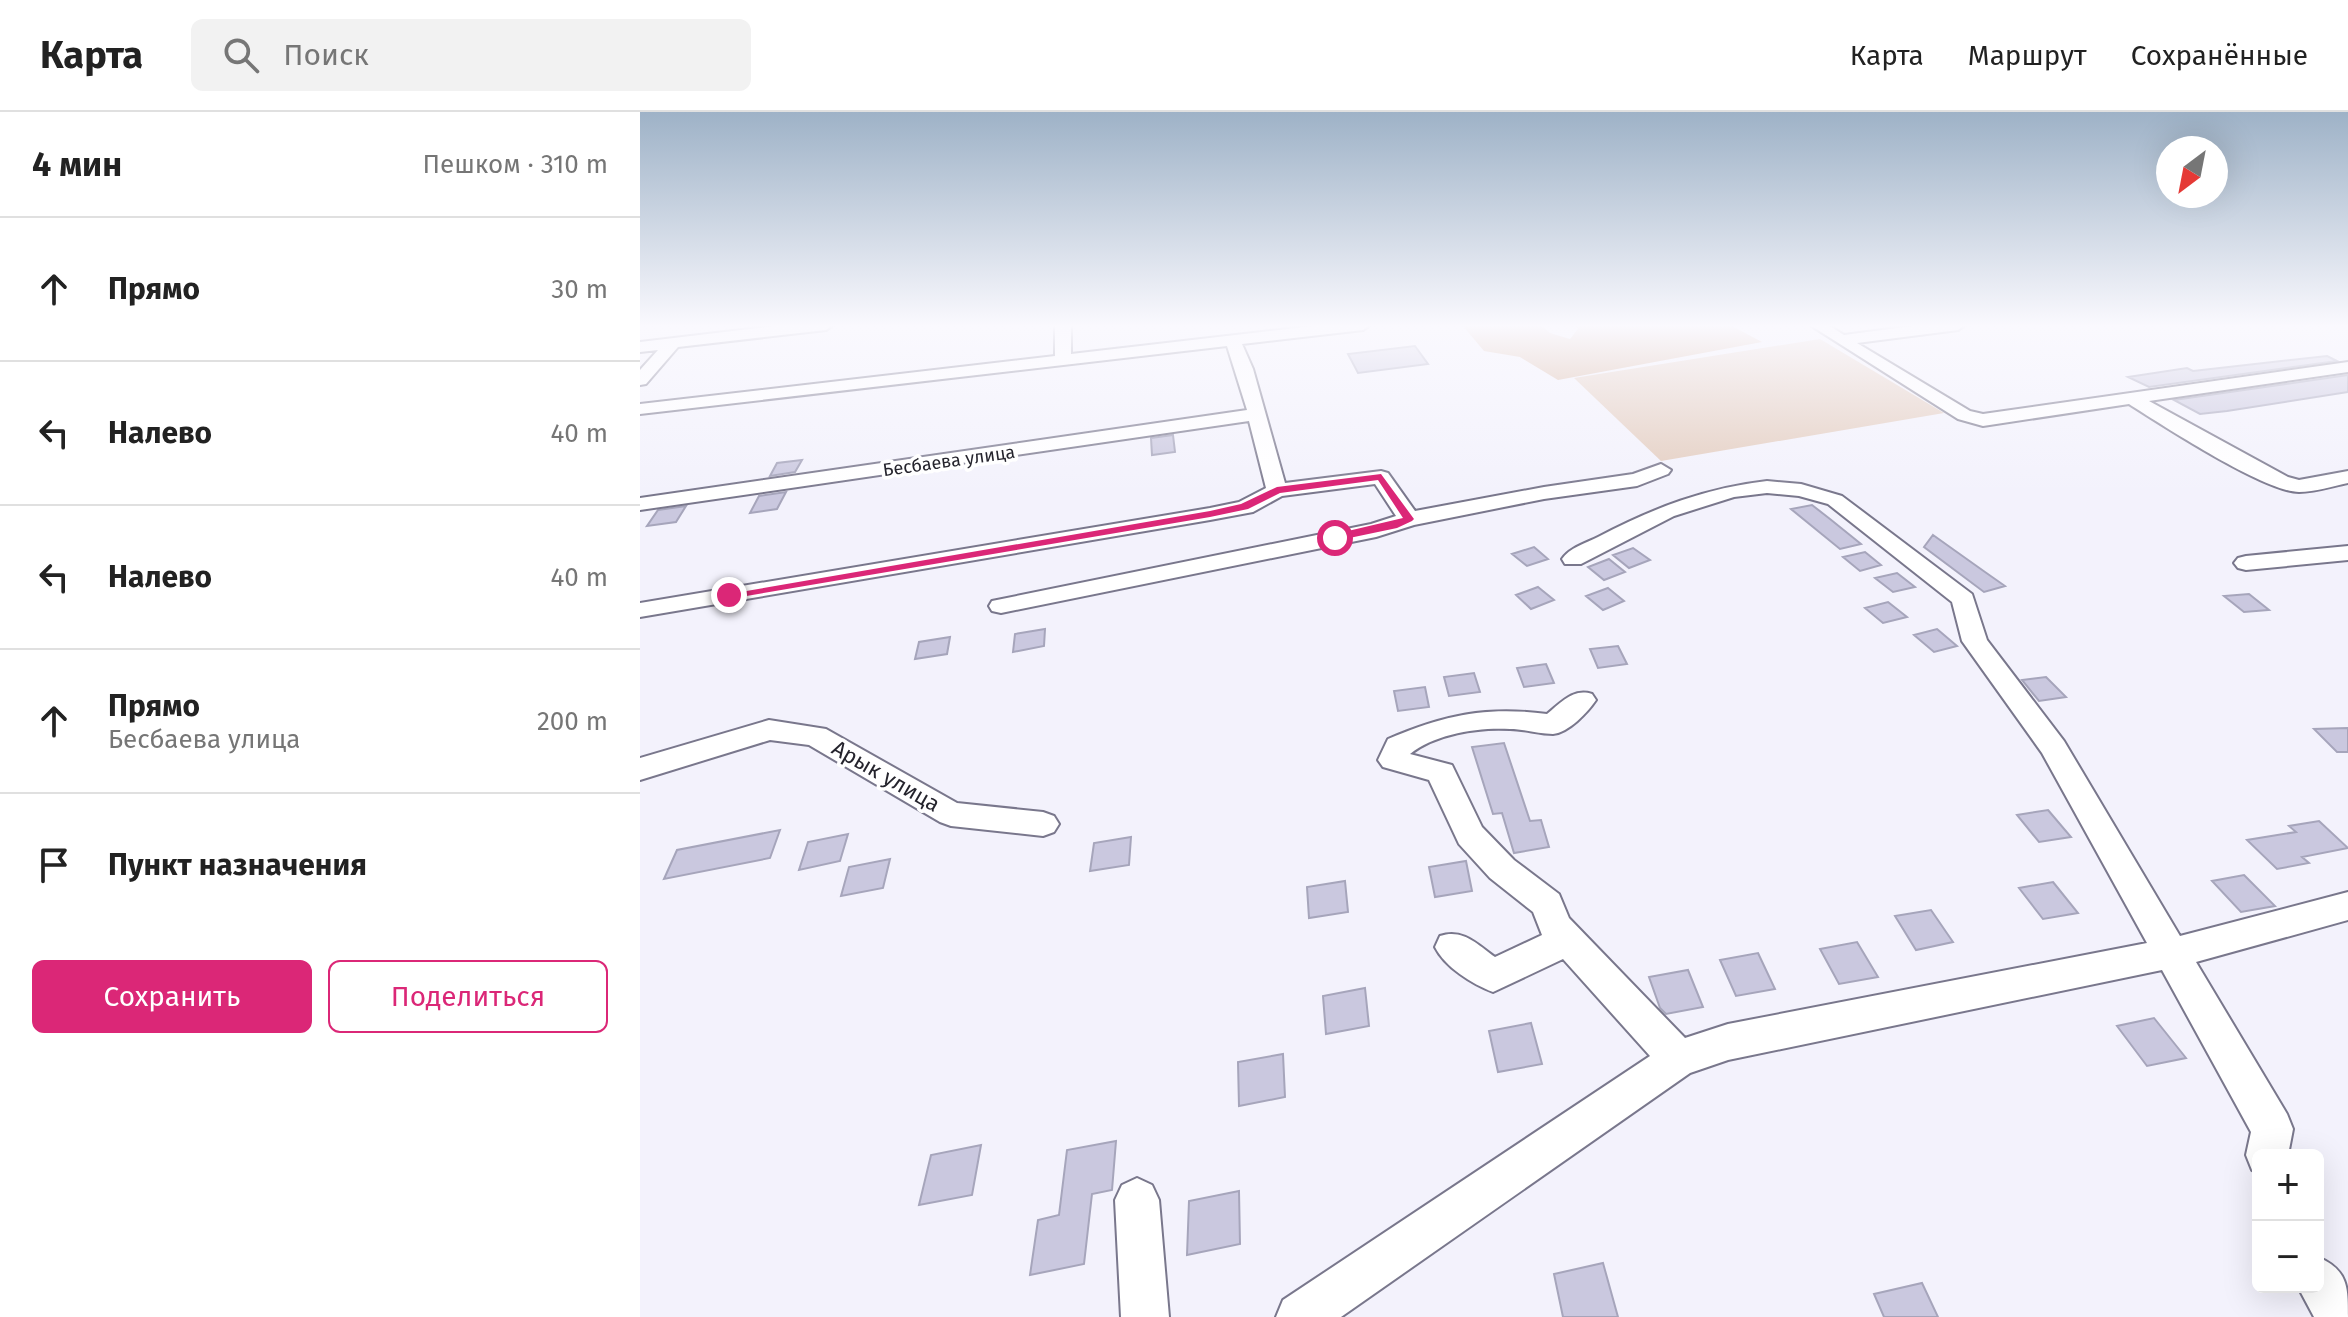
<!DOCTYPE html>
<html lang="ru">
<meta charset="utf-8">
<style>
:root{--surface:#fff;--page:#f2f2f2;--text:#222;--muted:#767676;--line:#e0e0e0;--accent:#db2777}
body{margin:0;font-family:"Fira Sans",sans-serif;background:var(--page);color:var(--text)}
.controls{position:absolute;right:24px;bottom:24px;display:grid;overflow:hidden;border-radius:12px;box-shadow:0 8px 32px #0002}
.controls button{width:72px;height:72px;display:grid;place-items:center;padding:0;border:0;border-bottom:2px solid var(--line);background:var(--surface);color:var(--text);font:40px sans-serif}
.compass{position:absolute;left:1516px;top:24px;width:72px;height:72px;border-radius:50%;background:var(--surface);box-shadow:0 8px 32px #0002;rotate:212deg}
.stop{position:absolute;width:24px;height:24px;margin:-18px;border:6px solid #db2777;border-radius:50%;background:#fff}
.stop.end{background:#db2777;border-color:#fff;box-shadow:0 2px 8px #0008}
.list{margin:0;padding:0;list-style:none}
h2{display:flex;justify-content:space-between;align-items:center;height:104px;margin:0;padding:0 32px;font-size:34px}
h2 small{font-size:26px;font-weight:400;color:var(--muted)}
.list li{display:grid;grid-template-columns:52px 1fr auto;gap:24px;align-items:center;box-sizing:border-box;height:144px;padding:0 32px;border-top:2px solid var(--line)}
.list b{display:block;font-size:30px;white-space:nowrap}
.list p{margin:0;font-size:26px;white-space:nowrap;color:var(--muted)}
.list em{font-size:26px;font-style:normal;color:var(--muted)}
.actions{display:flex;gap:16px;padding:24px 32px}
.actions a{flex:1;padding:18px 0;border:2px solid var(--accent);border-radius:12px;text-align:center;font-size:28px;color:var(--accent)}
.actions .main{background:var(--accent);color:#fff}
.icon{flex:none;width:44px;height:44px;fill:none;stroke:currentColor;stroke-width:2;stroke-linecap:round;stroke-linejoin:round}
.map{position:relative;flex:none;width:1708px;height:1205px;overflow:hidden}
header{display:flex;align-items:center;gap:48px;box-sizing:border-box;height:112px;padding:0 40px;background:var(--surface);border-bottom:2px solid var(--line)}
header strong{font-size:38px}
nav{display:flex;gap:44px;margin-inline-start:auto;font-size:28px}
.search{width:560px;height:72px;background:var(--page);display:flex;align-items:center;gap:20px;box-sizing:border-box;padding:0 28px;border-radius:12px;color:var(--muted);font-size:30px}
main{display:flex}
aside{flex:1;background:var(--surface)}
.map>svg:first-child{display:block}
.green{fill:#e3ccbe}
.forest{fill:#d8b59e}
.building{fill:#cac8df;stroke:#a6a5bb;stroke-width:2}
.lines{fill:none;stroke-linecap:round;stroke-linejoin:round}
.minor-casing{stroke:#79778c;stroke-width:4}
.minor{fill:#fff;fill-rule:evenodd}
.route{fill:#db2777}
.labels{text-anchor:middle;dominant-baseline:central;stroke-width:7;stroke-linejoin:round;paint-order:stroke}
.far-street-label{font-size:18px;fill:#25242d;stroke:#fff}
.street-label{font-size:22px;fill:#25242d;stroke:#fff}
</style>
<header>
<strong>Карта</strong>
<div class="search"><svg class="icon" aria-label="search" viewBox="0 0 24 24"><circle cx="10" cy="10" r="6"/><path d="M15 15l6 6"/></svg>Поиск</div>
<nav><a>Карта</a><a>Маршрут</a><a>Сохранённые</a></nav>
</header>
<main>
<aside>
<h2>4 мин<small>Пешком · 310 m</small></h2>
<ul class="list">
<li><svg class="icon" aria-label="ahead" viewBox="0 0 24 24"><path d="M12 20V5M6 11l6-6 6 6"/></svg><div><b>Прямо</b></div><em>30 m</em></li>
<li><svg class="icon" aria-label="left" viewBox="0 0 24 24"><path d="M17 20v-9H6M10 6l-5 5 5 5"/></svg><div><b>Налево</b></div><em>40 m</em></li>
<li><svg class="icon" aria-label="left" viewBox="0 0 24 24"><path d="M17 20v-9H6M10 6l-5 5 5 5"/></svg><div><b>Налево</b></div><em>40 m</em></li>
<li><svg class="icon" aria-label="ahead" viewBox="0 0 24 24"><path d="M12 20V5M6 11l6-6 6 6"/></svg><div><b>Прямо</b><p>Бесбаева улица</p></div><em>200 m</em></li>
<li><svg class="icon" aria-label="arrive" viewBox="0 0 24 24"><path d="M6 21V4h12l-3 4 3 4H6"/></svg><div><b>Пункт назначения</b></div></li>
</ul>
<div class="actions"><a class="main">Сохранить</a><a>Поделиться</a></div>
</aside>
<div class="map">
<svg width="1708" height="1205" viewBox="0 0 1708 1205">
<rect width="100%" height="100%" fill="#f3f2fc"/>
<path class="green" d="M1180 227 1304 301 1021 349 934 266Z"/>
<path class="forest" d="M901 213 910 221 930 227 938 217 935 213H1090L1122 230 918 268 880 245 844 239 823 214Z"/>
<path class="building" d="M775 234 788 252 718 261 708 242Z
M1687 244 1697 249 1509 275 1488 265 1547 256 1553 259Z
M1708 263V280L1587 299 1560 302 1534 288Z
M533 323 535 340 512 343 511 326Z
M162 348 155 360 130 364 137 351Z
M146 380 137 397 110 401 119 384Z
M1172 393 1190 407 1221 432 1200 437 1151 397Z
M46 394 36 410 7 414 18 398Z
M1293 423 1345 460 1365 474 1344 480 1284 435Z
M894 435 908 447 887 454 872 442Z
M993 436 1010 448 989 456 973 443Z
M1225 440 1241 453 1220 459 1203 445Z
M969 447 985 460 964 468 948 455Z
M1257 461 1275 475 1253 480 1235 466Z
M898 475 914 488 891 497 876 483Z
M968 476 984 489 963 498 946 484Z
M1609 482 1629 498 1604 500 1584 484Z
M1248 490 1267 505 1243 511 1225 496Z
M405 517 404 534 373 540 375 522Z
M1297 517 1317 534 1294 540 1274 523Z
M310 525 307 542 275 547 279 530Z
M978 534 987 552 958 556 950 537Z
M906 552 914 571 884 575 877 556Z
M834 561 840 580 809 584 804 565Z
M1406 565 1426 585 1399 589 1382 568Z
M785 575 789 595 758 599 754 579Z
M1708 616V640H1697L1674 617Z
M864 631 890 709 901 708 909 735 874 741 862 701 853 702 832 635Z
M1408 698 1431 725 1399 730 1377 703Z
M1679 709 1708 736 1662 745 1669 751 1637 757 1607 728 1656 720 1649 714Z
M140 718 130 746 24 767 37 738Z
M208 722 200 749 159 758 168 730Z
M491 725 489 753 450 759 454 731Z
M250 747 243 776 201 784 209 755Z
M826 749 832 779 795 785 789 755Z
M1604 763 1635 794 1601 800 1572 769Z
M705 769 708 800 669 806 667 775Z
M1413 770 1438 801 1403 807 1379 776Z
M1291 798 1313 830 1276 838 1255 804Z
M1217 830 1238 865 1199 872 1180 837Z
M1118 841 1135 877 1096 884 1080 848Z
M1048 858 1063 895 1026 902 1020 896 1009 865Z
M725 876 729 914 686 922 683 884Z
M1514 906 1546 946 1507 954 1477 914Z
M891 911 902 952 858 960 849 919Z
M643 942 645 985 599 994 598 950Z
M476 1029 472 1078 452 1082 444 1152 390 1163 398 1108 419 1103 427 1038Z
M341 1033 332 1083 279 1093 291 1043Z
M599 1079 600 1132 547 1143 549 1089Z
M963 1151 978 1205H923L914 1162Z
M1282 1171 1298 1205H1244L1234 1182Z"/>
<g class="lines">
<defs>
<path id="minor" d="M144 213H193L186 218 38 235 6 272 0 273V258L18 238 0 240V230Z
M415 213H431V242L681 213H730L723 218 602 232 613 257 645 371 741 359 748 361 775 399 904 375 993 362 1021 352 1031 358 1028 362 997 374 904 387 774 413 736 425 361 501 352 499 349 494 352 489 731 412 756 404 735 372 642 384 613 400 570 408 0 505V491L570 396 599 390 626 376 609 309 0 398V386L607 298 587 234 0 302V292L415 244Z
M1170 213H1188L1204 223 1280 213H1325L1318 218 1217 231 1330 299 1343 302 1708 250V260L1509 289 1648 365 1659 368 1708 359V371C1693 374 1675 380 1659 380 1625 380 1522 313 1489 292L1343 314 1318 307Z
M1127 369 1161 372 1202 384 1332 482 1347 528 1424 629 1540 824 1708 780V808L1556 850 1647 1002 1653 1017 1648 1043H1618V1060L1612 1058 1606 1043 1611 1020 1522 858 1088 948 1050 961 701 1205H636L643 1188 1010 944 923 847 853 880C832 872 805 855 795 835L800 824C823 816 838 833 855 845L902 823 893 800 850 766 819 732 789 668 743 655 738 648 748 627C804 603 846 594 907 602 922 590 933 576 952 582L956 588C948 600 928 621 913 622 899 622 884 617 870 617 838 615 795 622 770 642L812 653 842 715 874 748 919 782 929 806 1045 926 1088 912 1507 831 1402 641 1322 529 1312 490 1188 392 1159 384 1127 381 1094 385 1034 404 941 452H925L922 447C929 436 946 431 958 425 1013 396 1066 376 1127 369Z
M1708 434V448L1606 458 1598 456 1594 451 1598 446 1606 444Z
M129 608 186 617 317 691 403 700 414 704 419 712 414 720 403 724 311 714 300 710 169 633 130 628 0 668V646Z
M497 1066 512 1073 519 1088 529 1205H481L475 1088 482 1073Z
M1678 1145C1708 1158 1708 1175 1708 1205H1674L1658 1175H1678Z"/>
</defs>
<use href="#minor" class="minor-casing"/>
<use href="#minor" class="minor"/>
</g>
<linearGradient id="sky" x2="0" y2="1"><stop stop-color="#9eb2c7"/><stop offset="0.56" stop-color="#faf9fe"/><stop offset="1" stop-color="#faf9fe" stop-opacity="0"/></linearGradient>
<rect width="1708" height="382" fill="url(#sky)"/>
<path class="route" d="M741 362 774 407 772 409 757 416 695 429 691 428V423L763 406 738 368 640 381 608 397 570 405 89 487 83 483 570 399 601 392 637 375Z"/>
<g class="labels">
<g class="far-street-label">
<text transform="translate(309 349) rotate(-8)">Бесбаева улица</text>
</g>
<g class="street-label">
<text transform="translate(246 664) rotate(30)">Арык улица</text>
</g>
</g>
</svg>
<div class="controls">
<button>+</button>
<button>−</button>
</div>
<svg class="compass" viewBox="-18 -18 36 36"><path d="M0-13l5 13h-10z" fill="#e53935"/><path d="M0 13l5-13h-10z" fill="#767676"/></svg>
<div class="stop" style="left:695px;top:426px"></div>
<div class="stop end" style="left:89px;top:483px"></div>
</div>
</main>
